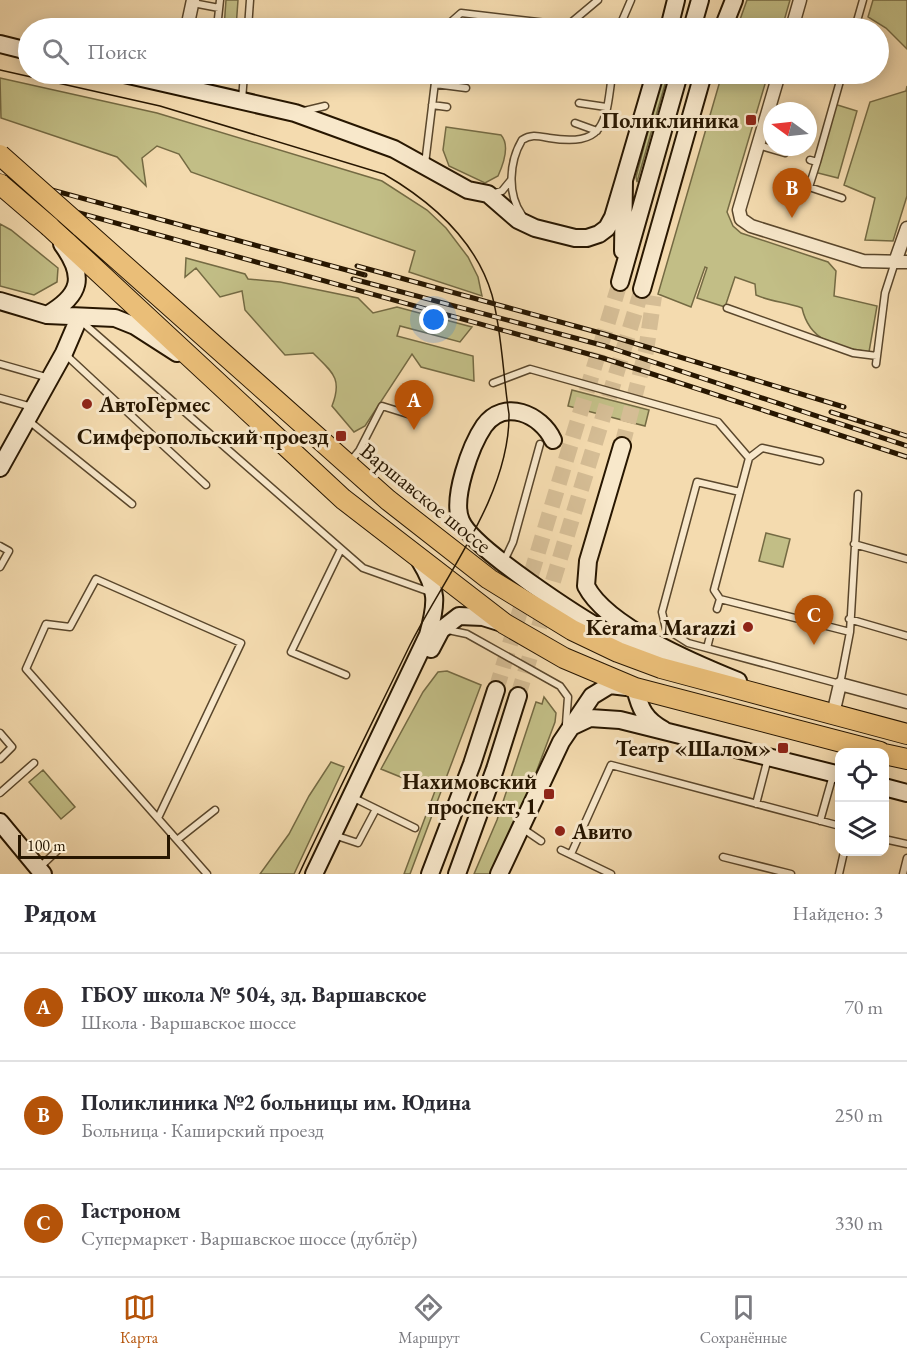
<!DOCTYPE html>
<html lang="ru">
<meta charset="utf-8">
<style>
:root{--surface:#fff;--page:#f2f2f3;--text:#2b2b33;--muted:#7c7c81;--line:#e1e1e2;--accent:#b45309}
body{margin:0;font-family:"EB Garamond",serif;background:var(--page);color:var(--text)}
.controls{position:absolute;right:18px;bottom:18px;display:grid;overflow:hidden;border-radius:12px;box-shadow:0 3px 15px #0003}
.controls button{width:54px;height:54px;display:grid;place-items:center;padding:0;border:0;border-bottom:2px solid var(--line);background:var(--surface);color:var(--text);font:30px sans-serif}
.compass{position:absolute;left:763px;top:102px;width:54px;height:54px;border-radius:50%;background:var(--surface);box-shadow:0 3px 15px #0003;rotate:285deg}
.scale{position:absolute;left:18px;bottom:15px;width:152px;box-sizing:border-box;padding-left:6px;border:3px solid #271600;border-top:0;font-size:16px;line-height:21px;white-space:nowrap;color:#271600;-webkit-text-stroke:4px #f8e8cb;paint-order:stroke}
.you{position:absolute;left:434px;top:320px;width:21px;height:21px;margin:-15px;border:4px solid #fff;border-radius:50%;background:#1a73e8;box-shadow:0 0 0 9px #1a73e833}
.badge{display:grid;place-items:center;width:39px;height:39px;border-radius:50%;background:var(--accent);color:#fff;font-size:20px;font-weight:700}
.pin{position:absolute;translate:-50% -50px;filter:drop-shadow(0 2px 3px #0008)}
.pin::after{content:'';position:absolute;top:32px;width:21px;height:18px;background:inherit;clip-path:polygon(0 0,100% 0,50% 100%)}
.list{margin:0;padding:0;list-style:none}
h2{display:flex;justify-content:space-between;align-items:center;height:78px;margin:0;padding:0 24px;font-size:26px}
h2 small{font-size:20px;font-weight:400;color:var(--muted)}
.list li{display:grid;grid-template-columns:39px 1fr auto;gap:18px;align-items:center;box-sizing:border-box;height:108px;padding:0 24px;border-top:2px solid var(--line)}
.list b{display:block;font-size:22px;white-space:nowrap}
.list p{margin:0;font-size:20px;white-space:nowrap;color:var(--muted)}
.list em{font-size:20px;font-style:normal;color:var(--muted)}
.icon{flex:none;width:33px;height:33px;fill:none;stroke:currentColor;stroke-width:2;stroke-linecap:round;stroke-linejoin:round}
.map{position:relative;flex:none;width:907px;height:874px;overflow:hidden}
.search{position:absolute;background:var(--surface);box-shadow:0 3px 15px #0003;left:18px;right:18px;top:18px;height:66px;display:flex;align-items:center;gap:15px;box-sizing:border-box;padding:0 21px;border-radius:33px;color:var(--muted);font-size:22px}
.sheet{height:402px;background:var(--surface)}
nav{display:flex;justify-content:space-around;align-items:center;box-sizing:border-box;height:84px;border-top:2px solid var(--line);background:var(--surface);font-size:16px;color:var(--muted)}
nav a{display:grid;justify-items:center;gap:3px}
nav .on{color:var(--accent)}
.map>svg:first-child{display:block}
.green{fill:#c2be86;stroke:#746a43;stroke-width:1.5}
.lines{fill:none;stroke-linecap:round;stroke-linejoin:round}
.secondary-tunnel{stroke:#d5bd95;stroke-width:16;stroke-dasharray:16 8;stroke-linecap:butt}
.lane-casing{stroke:#5a472c;stroke-width:9}
.street-casing{stroke:#5a472c;stroke-width:15}
.secondary-casing{stroke:#271600;stroke-width:20}
.primary-casing{stroke:#271600;stroke-width:22}
.lane{stroke:#f8e8cb;stroke-width:6}
.street{stroke:#f8e8cb;stroke-width:12}
.secondary{stroke:#f8e8cb;stroke-width:16}
.primary{stroke:#eabe78;stroke-width:20}
.tram{stroke:#271600;stroke-width:1.5}
.rail-casing{stroke:#271600;stroke-width:5}
.rail{stroke:#f8e8cb;stroke-width:3;stroke-dasharray:9;stroke-linecap:butt}
.primary-bridge-casing{stroke:#271600;stroke-width:22;stroke-linecap:butt}
.primary-bridge{stroke:#eabe78;stroke-width:20}
.poi-dot{fill:#8f2418;stroke:#f8e8cb;stroke-width:2}
.labels{text-anchor:middle;dominant-baseline:central;stroke-width:6;stroke-linejoin:round;paint-order:stroke}
.poi-label{font-size:22px;font-weight:bold;fill:#271600;stroke:#f8e8cb;text-anchor:end}
.street-label{font-size:22px;fill:#271600;stroke:#f8e8cb}
</style>
<div class="map">
<svg width="907" height="874" viewBox="0 0 907 874">
<rect width="100%" height="100%" fill="#f4dbaf"/>
<filter id="stains"><feTurbulence type="fractalNoise" baseFrequency=".00333" numOctaves="4"/><feColorMatrix values="0 0 0 0 .2 0 0 0 0 .09 0 0 0 0 .02 0 0 0 .5 -.17"/></filter>
<radialGradient id="worn" r=".72"><stop offset=".6" stop-color="#630" stop-opacity="0"/><stop offset="1" stop-color="#630" stop-opacity=".3"/></radialGradient>
<path class="green" d="M226 0H238L236 28H224Z
M747 0H790L782 28H737Z
M873 0H907V49L886 28 868 17Z
M663 74H668L637 182 636 177Z
M722 74H768L727 212 733 226 741 233 828 262 836 271 834 296 877 306 869 352C837 346 810 343 802 308 786 302 771 302 756 295L755 284 735 277 725 307 697 298 707 268 705 267 691 307 658 294Z
M0 78 157 113 382 181 427 210 446 228 468 257 478 277 482 296 409 272 415 251 191 172 179 154 157 146 142 158 146 186 117 157 1 118Z
M907 86V196L893 241 865 240 875 198 844 185 870 102 906 91Z
M831 103 857 111 838 178 814 172Z
M446 127 501 135C510 145 503 165 498 176L485 183 449 166 443 150Z
M0 224 11 230 58 268 57 282 34 295 0 286Z
M186 258 245 274 248 279 280 282 358 298 373 313 397 307 472 327 460 342 400 326 397 336 473 356 474 381 421 367 412 354 365 426 354 432 332 406C343 378 332 372 313 353L285 355 245 310 242 291 220 297 196 268 185 277Z
M572 390 649 410 645 426 568 406Z
M766 533 790 539 783 567 759 561Z
M447 671 481 685 410 874H404L435 791 381 769 423 692 438 672Z
M544 697 556 713 555 722 522 810 492 874H474L497 820 536 702 542 704Z
M331 762 344 767 294 874H260L289 834 309 796Z
M43 770 75 807 61 819 29 782Z"/>
<g class="lines">
<path class="secondary-tunnel" d="M622 446 646 351 654 296
M496 690 620 282
M518 696 642 289"/>
<defs>
<path id="lane" d="M193 3 219 8
M567 26 598 0
M217 28 220 0
M248 28 250 0
M444 28 461 13 590 28
M619 28 631 0
M855 28 863 0
M435 84 466 88
M242 100 244 74
M579 103 606 107
M432 105 447 107
M304 111 325 106
M575 123 597 131
M758 145 785 153
M810 160 817 162 842 74
M817 162 809 187 842 198
M425 164 436 74
M491 194 502 191 511 180
M522 215C507 194 509 162 522 140 531 134 538 136 549 138 605 147 606 123 612 74
M727 308 853 353 877 356
M81 321 363 568 430 592
M66 355 206 485
M0 364 49 378
M876 364 885 293 895 262
M493 383 530 369 718 422 749 458
M0 398 32 407
M29 421 132 504
M349 463 359 451 382 406 411 415
M740 492 697 482 662 612 666 629 688 643 840 684 850 632 858 494
M854 544 907 559
M0 546 9 551 0 567
M341 549 291 652 346 675
M504 561 513 542 540 444
M720 599 714 590 749 458 762 448 820 461
M717 609 720 599 850 632
M849 619 907 636
M448 630 467 634 560 686 568 697 566 724
M707 648 712 628
M0 733 12 747 0 759
M0 793 34 763
M358 800 415 828
M756 804 768 758
M158 818 241 643 96 579 70 627 46 624 26 669 207 874
M820 821 833 775
M522 828 541 841
M340 837 358 843 376 809
M884 839 907 844
M177 840 215 810
M561 850 611 874
M571 854 611 765 840 826
M723 857 791 874
M39 868 61 847
M839 874 844 852
M903 874 907 858"/>
<path id="street" d="M187 28 193 0
M792 28 800 0
M779 74 739 210 741 219 751 226 863 261 907 262
M895 262 907 228
M833 714 840 684 907 702"/>
<path id="secondary" d="M669 28 676 0
M692 28 700 0
M723 28 734 0
M0 44 28 51
M124 74 295 113 394 149 468 190 488 194 518 220 535 228 575 238H587L599 234 607 228 613 217 624 180
M623 251 624 180 655 74
M620 282 679 74
M642 289 703 74
M0 301 47 315 115 318 135 326 177 353
M47 315C81 295 86 277 62 244
M553 440C541 414 504 398 484 426 471 445 451 499 461 521 473 549 582 619 613 636 632 646 652 654 671 663
M622 446 588 561 586 586C607 627 696 664 738 681
M0 468 64 353 79 318
M431 649 441 630 459 616 483 617 499 622
M573 726 590 718 620 720 840 775
M884 787 907 793
M0 822 43 874
M314 874 428 635C437 603 438 590 420 561
M430 874 472 764 496 690
M457 874 495 769 518 696
M499 874 561 742 592 696 610 685 635 688C640 709 645 720 664 730"/>
<path id="primary" d="M80 226 388 500 489 579 572 630 618 652 661 668 907 734
M50 227 343 499 505 624 564 658 635 688 880 752
M884 754 907 759"/>
</defs>
<use href="#lane" class="lane-casing"/>
<use href="#street" class="street-casing"/>
<use href="#secondary" class="secondary-casing"/>
<use href="#primary" class="primary-casing"/>
<use href="#lane" class="lane"/>
<use href="#street" class="street"/>
<use href="#secondary" class="secondary"/>
<use href="#primary" class="primary"/>
<path class="tram" d="M0 70 160 106 384 174C432 202 476 240 492 295 502 332 503 376 509 414 510 495 445 575 410 645 373 721 335 797 299 874"/>
<defs>
<path id="rail" d="M0 176 365 275
M0 191 603 358 907 457
M357 266 604 334 844 407
M353 279 605 346 907 446
M831 412 907 436"/>
</defs>
<use href="#rail" class="rail-casing"/>
<use href="#rail" class="rail"/>
<defs>
<path id="primary-bridge" d="M0 155 80 226
M0 184 50 227"/>
</defs>
<use href="#primary-bridge" class="primary-bridge-casing"/>
<use href="#primary-bridge" class="primary-bridge"/>
</g>
<g class="poi-dot">
<rect x="745" y="114" width="12" height="12" rx="3"/>
<circle cx="87" cy="404" r="6"/>
<rect x="335" y="430" width="12" height="12" rx="3"/>
<circle cx="748" cy="627" r="6"/>
<rect x="777" y="742" width="12" height="12" rx="3"/>
<rect x="543" y="788" width="12" height="12" rx="3"/>
<circle cx="560" cy="831" r="6"/>
</g>
<g class="labels">
<g class="poi-label">
<text x="739" y="120">Поликлиника</text>
<text x="99" y="404" text-anchor="start">АвтоГермес</text>
<text x="329" y="436">Симферопольский проезд</text>
<text x="736" y="627">Kerama Marazzi</text>
<text x="771" y="748">Театр «Шалом»</text>
<text x="537" y="781">Нахимовский<tspan x="537" dy="25">проспект, 1</tspan></text>
<text x="572" y="831" text-anchor="start">Авито</text>
</g>
<g class="street-label">
<text transform="translate(426 498) rotate(39)">Варшавское шоссе</text>
</g>
</g>
<rect width="100%" height="100%" filter="url(#stains)"/>
<rect width="100%" height="100%" fill="url(#worn)"/>
</svg>
<div class="controls">
<button><svg class="icon" aria-label="locate" viewBox="0 0 24 24"><circle cx="12" cy="12" r="6"/><path d="M12 2v4M12 18v4M2 12h4M18 12h4"/></svg></button>
<button><svg class="icon" aria-label="layers" viewBox="0 0 24 24"><path d="M12 4l9 5-9 5-9-5zM3 14l9 5 9-5"/></svg></button>
</div>
<svg class="compass" viewBox="-18 -18 36 36"><path d="M0-13l5 13h-10z" fill="#e53935"/><path d="M0 13l5-13h-10z" fill="#7c7c81"/></svg>
<div class="scale">100 m</div>
<div class="you"></div>
<div class="pin badge" style="left:414px;top:430px">A</div>
<div class="pin badge" style="left:792px;top:218px">B</div>
<div class="pin badge" style="left:814px;top:645px">C</div>
<div class="search"><svg class="icon" aria-label="search" viewBox="0 0 24 24"><circle cx="10" cy="10" r="6"/><path d="M15 15l6 6"/></svg>Поиск</div>
</div>
<section class="sheet">
<h2>Рядом<small>Найдено: 3</small></h2>
<ul class="list">
<li><span class="badge">A</span><div><b>ГБОУ школа № 504, зд. Варшавское</b><p>Школа · Варшавское шоссе</p></div><em>70 m</em></li>
<li><span class="badge">B</span><div><b>Поликлиника №2 больницы им. Юдина</b><p>Больница · Каширский проезд</p></div><em>250 m</em></li>
<li><span class="badge">C</span><div><b>Гастроном</b><p>Супермаркет · Варшавское шоссе (дублёр)</p></div><em>330 m</em></li>
</ul>
</section>
<nav>
<a class="on"><svg class="icon" aria-label="map" viewBox="0 0 24 24"><path d="M3 6l6-2 6 2 6-2v14l-6 2-6-2-6 2zM9 4v14M15 6v14"/></svg>Карта</a>
<a><svg class="icon" aria-label="directions" viewBox="0 0 24 24"><path d="M12 3l9 9-9 9-9-9zM9 14v-3h6M13 9l2 2-2 2"/></svg>Маршрут</a>
<a><svg class="icon" aria-label="saved" viewBox="0 0 24 24"><path d="M7 4h10v16l-5-4-5 4z"/></svg>Сохранённые</a>
</nav>
